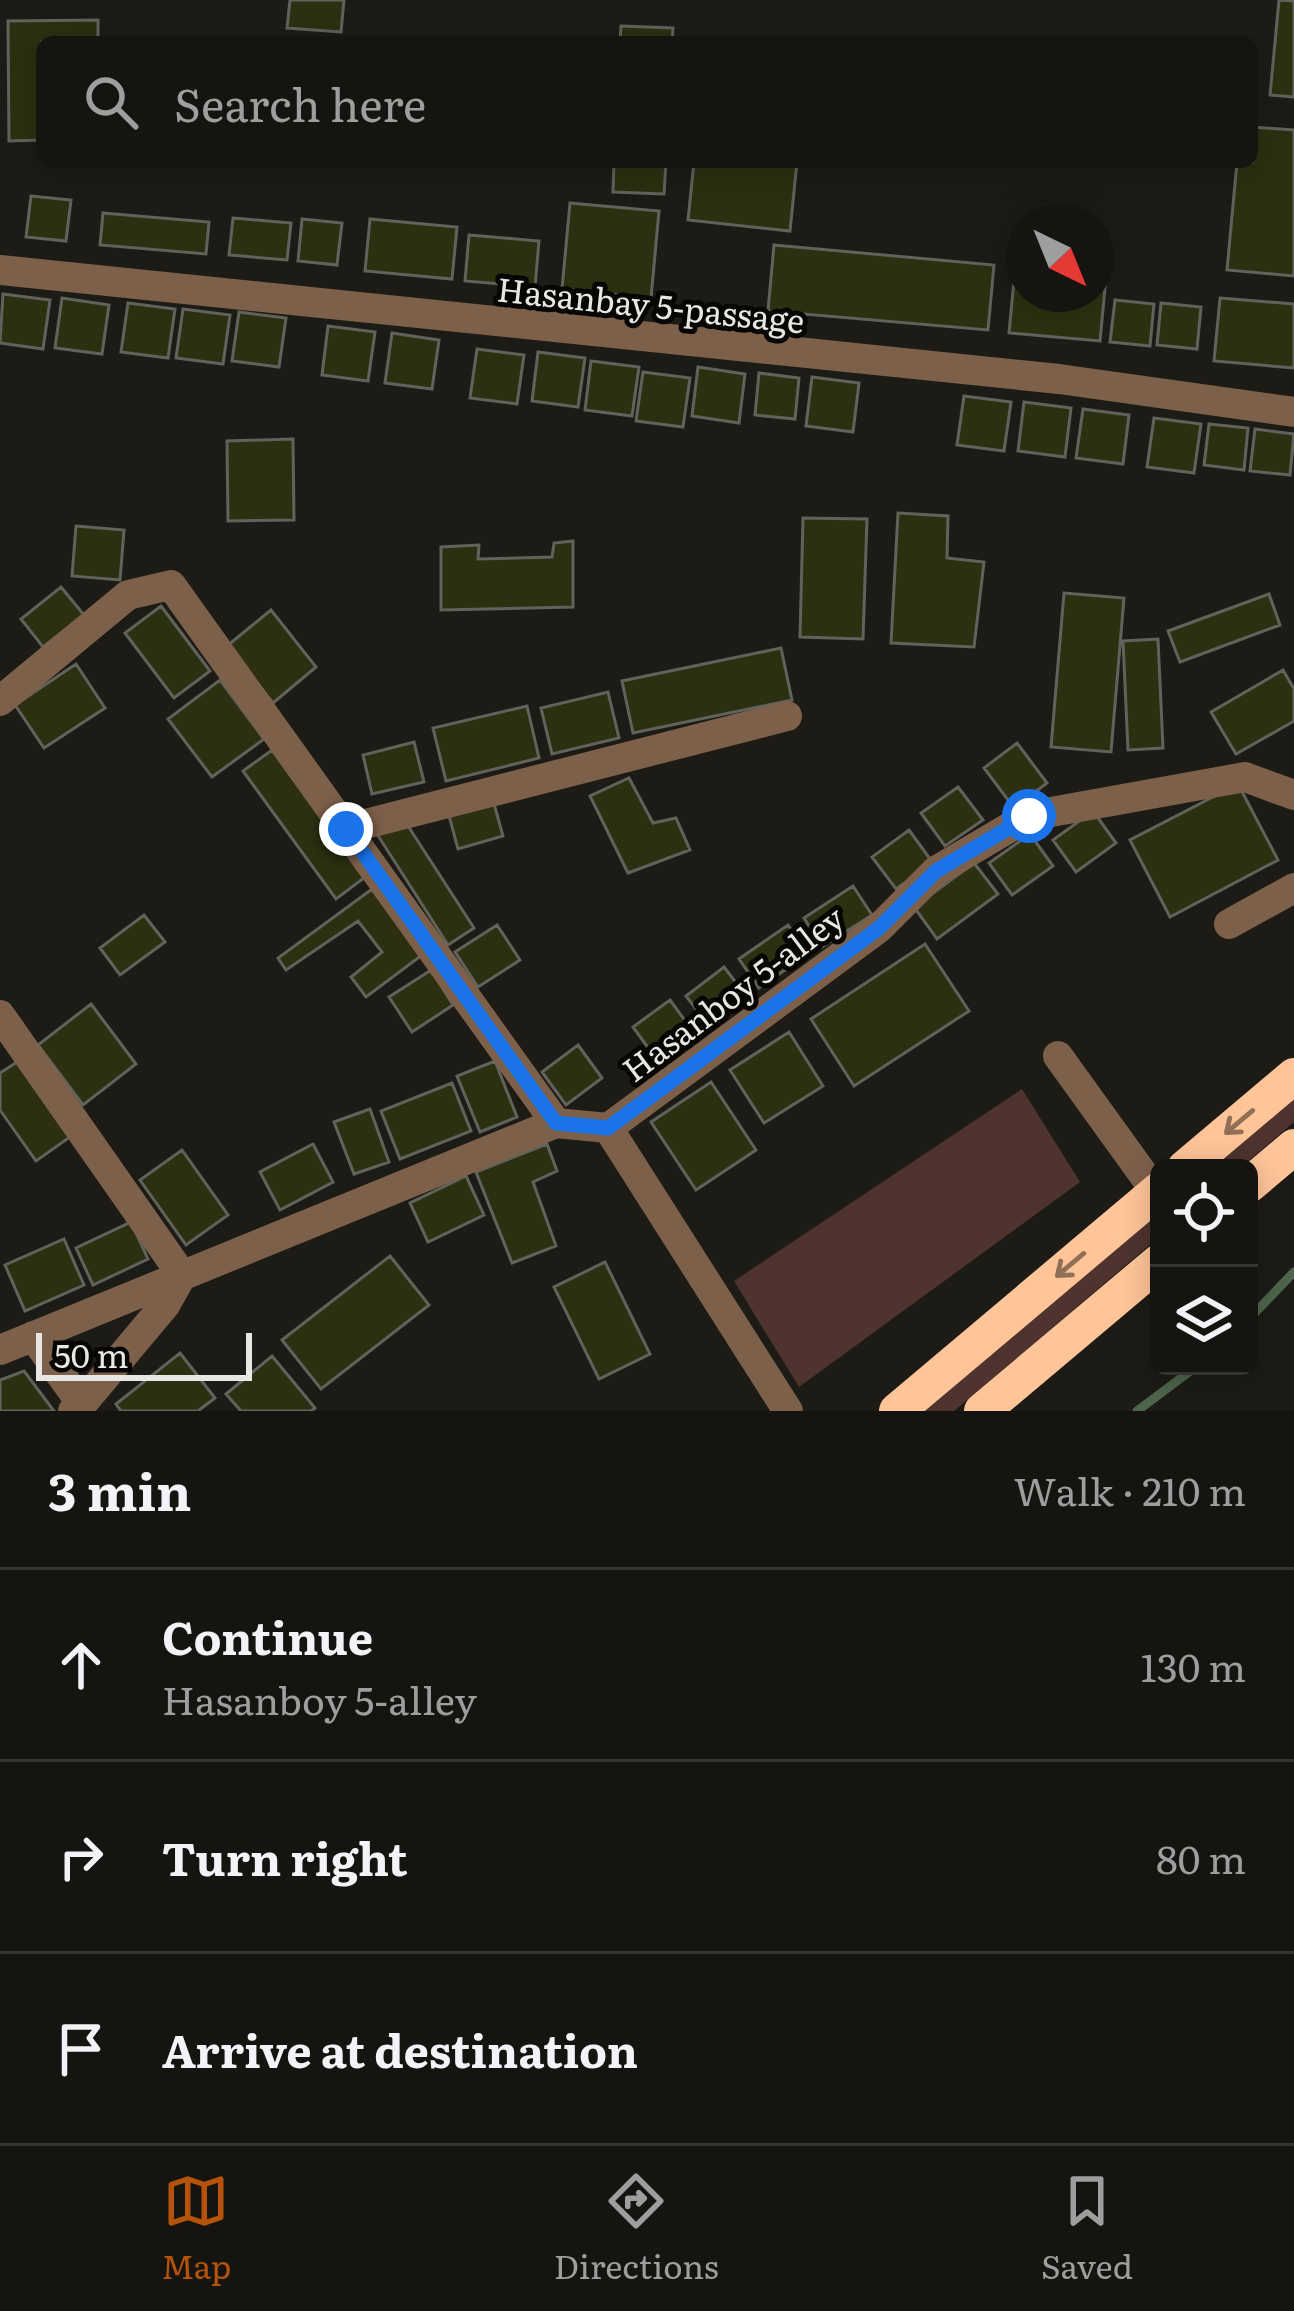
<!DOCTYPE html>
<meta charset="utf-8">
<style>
:root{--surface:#161410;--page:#23211e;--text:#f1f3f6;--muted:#9e9e9f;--line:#353330;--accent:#b45309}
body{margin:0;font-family:Literata,serif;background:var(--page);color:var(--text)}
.controls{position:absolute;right:36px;bottom:36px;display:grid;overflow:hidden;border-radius:18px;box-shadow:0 6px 30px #0003}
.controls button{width:108px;height:108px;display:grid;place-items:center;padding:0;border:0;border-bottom:3px solid var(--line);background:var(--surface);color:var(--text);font:60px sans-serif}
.compass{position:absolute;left:1006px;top:204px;width:108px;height:108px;border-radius:50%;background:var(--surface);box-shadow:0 6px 30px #0003;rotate:137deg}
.scale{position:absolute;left:36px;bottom:30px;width:216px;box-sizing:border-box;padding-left:12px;border:6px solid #e9e7e3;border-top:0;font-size:33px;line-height:42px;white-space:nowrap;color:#e9e7e3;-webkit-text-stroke:9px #070604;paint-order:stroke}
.stop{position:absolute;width:36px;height:36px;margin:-27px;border:9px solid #1a73e8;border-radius:50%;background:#fff}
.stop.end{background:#1a73e8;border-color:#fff;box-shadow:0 3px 12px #0008}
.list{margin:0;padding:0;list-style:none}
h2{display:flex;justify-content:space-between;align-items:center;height:156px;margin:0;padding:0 48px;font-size:51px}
h2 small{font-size:39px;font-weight:400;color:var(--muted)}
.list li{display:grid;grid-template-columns:78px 1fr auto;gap:36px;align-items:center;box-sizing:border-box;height:192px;padding:0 48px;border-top:3px solid var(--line)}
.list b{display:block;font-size:45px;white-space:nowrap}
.list p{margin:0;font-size:39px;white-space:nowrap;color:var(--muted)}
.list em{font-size:39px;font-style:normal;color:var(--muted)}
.icon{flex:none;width:66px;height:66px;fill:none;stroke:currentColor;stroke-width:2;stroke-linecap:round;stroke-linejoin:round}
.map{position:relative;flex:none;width:1294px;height:1411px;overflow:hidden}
.search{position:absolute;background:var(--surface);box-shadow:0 6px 30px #0003;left:36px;right:36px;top:36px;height:132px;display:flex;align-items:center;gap:30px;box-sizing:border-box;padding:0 42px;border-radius:18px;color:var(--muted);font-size:45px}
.sheet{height:732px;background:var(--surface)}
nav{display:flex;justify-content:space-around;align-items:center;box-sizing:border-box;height:168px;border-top:3px solid var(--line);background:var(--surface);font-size:33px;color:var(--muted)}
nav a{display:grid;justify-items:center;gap:6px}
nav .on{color:var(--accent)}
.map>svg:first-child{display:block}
.green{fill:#4e332e}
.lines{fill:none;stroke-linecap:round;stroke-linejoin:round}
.stream{stroke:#4d654c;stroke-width:9}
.building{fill:#2c3011;stroke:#61625b;stroke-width:3}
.minor{stroke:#7d604a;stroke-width:30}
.highway{stroke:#ffc599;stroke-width:36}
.oneway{stroke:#8f6f56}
.route{stroke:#1a73e8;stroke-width:15}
.labels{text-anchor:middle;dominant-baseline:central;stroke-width:10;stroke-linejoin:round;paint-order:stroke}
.street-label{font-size:33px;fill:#e9e7e3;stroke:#070604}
</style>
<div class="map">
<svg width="1294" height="1411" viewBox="0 0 1294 1411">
<rect width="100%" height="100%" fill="#1d1b15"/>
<path class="green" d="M1022 1089 1080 1182 799 1387 734 1281Z
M1294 1097V1122L1240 1168H1211Z
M1159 1212V1237L954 1411H925Z"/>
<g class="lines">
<path class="stream" d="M1249 1319 1294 1272
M1137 1411 1197 1366"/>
</g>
<path class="building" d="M290 0H344L341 32 287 28Z
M1279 0 1294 1V97L1270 95Z
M98 20V42H42V140L9 141 8 21Z
M621 26 673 28 672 42H620Z
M1252 127 1294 130V276L1227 270 1237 162H1252Z
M614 162H666L664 194 613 192Z
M694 162H797L790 231 688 220Z
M31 196 71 200 66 241 26 237Z
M570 203 659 211 651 298 562 289Z
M103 213 209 222 206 254 100 245Z
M233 218 291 223 287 260 229 255Z
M302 219 342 223 337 265 298 261Z
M370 219 457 227 452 279 365 271Z
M469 235 539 241 535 287 465 281Z
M774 245 994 265 988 330 768 311Z
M1015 270 1024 271V294H1096V277L1106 278 1100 341 1009 333Z
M3 294 50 300 43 349 0 343Z
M62 298 109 305 102 354 55 348Z
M1220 298 1294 304V368L1214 361Z
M1115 300 1154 304 1150 346 1110 342Z
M128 303 175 309 168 358 121 352Z
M1161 303 1201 307 1197 349 1157 345Z
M183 309 230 315 223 364 176 358Z
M239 312 286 318 279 367 232 361Z
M328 326 375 332 368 381 322 375Z
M392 333 439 340 432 389 385 383Z
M477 349 524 355 517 404 470 398Z
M538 352 585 358 578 407 532 401Z
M591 361 639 367 632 416 585 410Z
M698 367 745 374 739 423 692 416Z
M643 372 690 378 683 427 636 421Z
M759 373 799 378 795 419 755 415Z
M812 377 859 383 853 432 806 426Z
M964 396 1011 402 1004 451 957 445Z
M1024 402 1071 408 1065 457 1018 451Z
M1083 409 1129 415 1123 464 1076 458Z
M1154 418 1201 424 1194 473 1147 467Z
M1209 424 1248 428 1244 470 1204 465Z
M1255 429 1294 434 1290 475 1250 471Z
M293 439 294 520 228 521 227 441Z
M898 513 948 516 947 558 984 562 974 647 891 643Z
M803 518 867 519 863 639 800 637Z
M76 526 124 530 120 580 72 576Z
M573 541V607L441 610V547L479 545 478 559 552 557 554 543Z
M61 587 84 615 43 647 21 619Z
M1064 593 1124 598 1111 752 1051 747Z
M1269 594 1280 625 1180 662 1168 631Z
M161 606 210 671 174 698 125 633Z
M271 610 316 667 273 703 227 646Z
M1158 639 1163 748 1128 750 1123 641Z
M781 648 792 700 633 733 622 681Z
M76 664 105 708 44 748 15 705Z
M1283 670 1294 689V721L1236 754 1211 712Z
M220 680 264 739 212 777 168 719Z
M608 692 619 738 552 754 541 708Z
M527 706 539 758 446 781 433 728Z
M414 742 424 782 372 794 363 755Z
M1017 743 1047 783 1014 808 984 768Z
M272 750 364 878 336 899 243 771Z
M629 778 653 823 676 818 690 850 628 873 590 796Z
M1238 784 1278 860 1170 917 1130 840Z
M958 787 983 820 945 846 921 813Z
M493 800 503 836 458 849 448 812Z
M1093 811 1116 843 1076 872 1053 840Z
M408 826 474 928 448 945 377 834Z
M909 830 933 863 896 889 872 857Z
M1030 834 1053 866 1012 895 989 863Z
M974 863 998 894 937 939 914 907Z
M853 886 872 915 822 947 804 918Z
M372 889 422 955 366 997 351 977 382 952 358 921 286 970 278 958Z
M144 915 165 942 120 975 100 948Z
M497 925 520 960 478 987 455 952Z
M788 925 808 954 759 988 739 959Z
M925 944 969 1011 854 1086 811 1019Z
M724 967 747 997 709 1026 686 996Z
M431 970 453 1005 412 1032 389 997Z
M670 1000 694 1033 657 1060 633 1027Z
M91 1004 136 1064 83 1105 38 1045Z
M789 1032 823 1086 764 1123 730 1070Z
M578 1045 602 1078 566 1105 542 1072Z
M495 1061 517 1117 480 1132 457 1076Z
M17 1062 70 1137 36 1161 0 1110V1073Z
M711 1082 756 1150 696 1190 651 1122Z
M452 1083 471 1131 400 1159 381 1111Z
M370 1109 389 1162 354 1174 334 1122Z
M313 1144 333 1182 280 1210 260 1172Z
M547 1144 557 1171 533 1182 556 1246 512 1263 476 1172Z
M182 1150 228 1215 186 1245 140 1180Z
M466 1176 484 1215 428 1242 410 1203Z
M131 1222 148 1259 93 1285 76 1248Z
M64 1239 84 1285 25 1311 5 1265Z
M390 1256 429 1305 321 1389 282 1340Z
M605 1262 650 1354 599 1379 554 1287Z
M180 1353 215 1398 198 1411H121L116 1404Z
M272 1356 315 1408 311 1411H241L226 1394Z
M24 1371 54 1411H0V1380Z"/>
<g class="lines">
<path class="minor" d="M0 270 1059 379 1294 412
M0 701 128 595 171 585 556 1123
M346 829 787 716
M1229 924 1294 888
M0 1015 182 1275 165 1305 82 1404
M1058 1056 1156 1192
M608 1128 788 1411
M33 1336 82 1404 73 1411
M0 1350 556 1123 608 1128 879 928 936 871 1029 816 1245 777 1294 795"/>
<path class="highway" d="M1185 1168 1294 1076
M1249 1185 1294 1147
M897 1411 1159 1190
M982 1411 1159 1262"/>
</g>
<defs><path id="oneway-shaft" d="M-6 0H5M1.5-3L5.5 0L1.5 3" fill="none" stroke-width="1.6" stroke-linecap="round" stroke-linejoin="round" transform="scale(3)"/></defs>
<g class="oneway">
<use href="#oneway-shaft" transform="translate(1239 1122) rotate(140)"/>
<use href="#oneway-shaft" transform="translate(1070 1265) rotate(140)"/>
</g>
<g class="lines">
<path class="route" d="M346 829 556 1123 608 1128 879 928 936 871 1029 816"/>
</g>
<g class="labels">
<g class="street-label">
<text transform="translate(651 303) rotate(6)">Hasanbay 5-passage</text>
<text transform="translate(732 992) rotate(-37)">Hasanboy 5-alley</text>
</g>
</g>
</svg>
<div class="controls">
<button><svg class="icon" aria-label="locate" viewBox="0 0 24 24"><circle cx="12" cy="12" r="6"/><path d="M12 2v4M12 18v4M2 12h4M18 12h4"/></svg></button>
<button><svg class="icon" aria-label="layers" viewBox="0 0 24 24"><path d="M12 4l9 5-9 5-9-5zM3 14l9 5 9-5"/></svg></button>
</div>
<svg class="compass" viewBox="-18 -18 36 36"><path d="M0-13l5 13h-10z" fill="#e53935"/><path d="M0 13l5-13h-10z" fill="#9e9e9f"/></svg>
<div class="scale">50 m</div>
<div class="stop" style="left:1029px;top:816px"></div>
<div class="stop end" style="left:346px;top:829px"></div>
<div class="search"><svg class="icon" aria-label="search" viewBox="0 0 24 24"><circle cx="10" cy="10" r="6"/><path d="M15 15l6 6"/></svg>Search here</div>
</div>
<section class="sheet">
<h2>3 min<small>Walk · 210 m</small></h2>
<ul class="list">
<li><svg class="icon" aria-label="ahead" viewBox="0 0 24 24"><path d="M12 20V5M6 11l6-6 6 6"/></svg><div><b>Continue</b><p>Hasanboy 5-alley</p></div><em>130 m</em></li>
<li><svg class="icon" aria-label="right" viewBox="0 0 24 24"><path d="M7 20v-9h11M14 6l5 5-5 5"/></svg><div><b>Turn right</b></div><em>80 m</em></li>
<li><svg class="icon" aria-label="arrive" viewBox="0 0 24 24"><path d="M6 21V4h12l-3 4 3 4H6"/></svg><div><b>Arrive at destination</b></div></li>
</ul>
</section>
<nav>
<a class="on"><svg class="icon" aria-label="map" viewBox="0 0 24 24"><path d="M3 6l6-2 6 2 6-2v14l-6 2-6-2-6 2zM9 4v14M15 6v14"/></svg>Map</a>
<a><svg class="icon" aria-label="directions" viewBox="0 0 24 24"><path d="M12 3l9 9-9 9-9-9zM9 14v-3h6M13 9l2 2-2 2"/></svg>Directions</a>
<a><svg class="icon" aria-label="saved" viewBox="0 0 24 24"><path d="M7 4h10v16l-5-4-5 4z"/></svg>Saved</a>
</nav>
